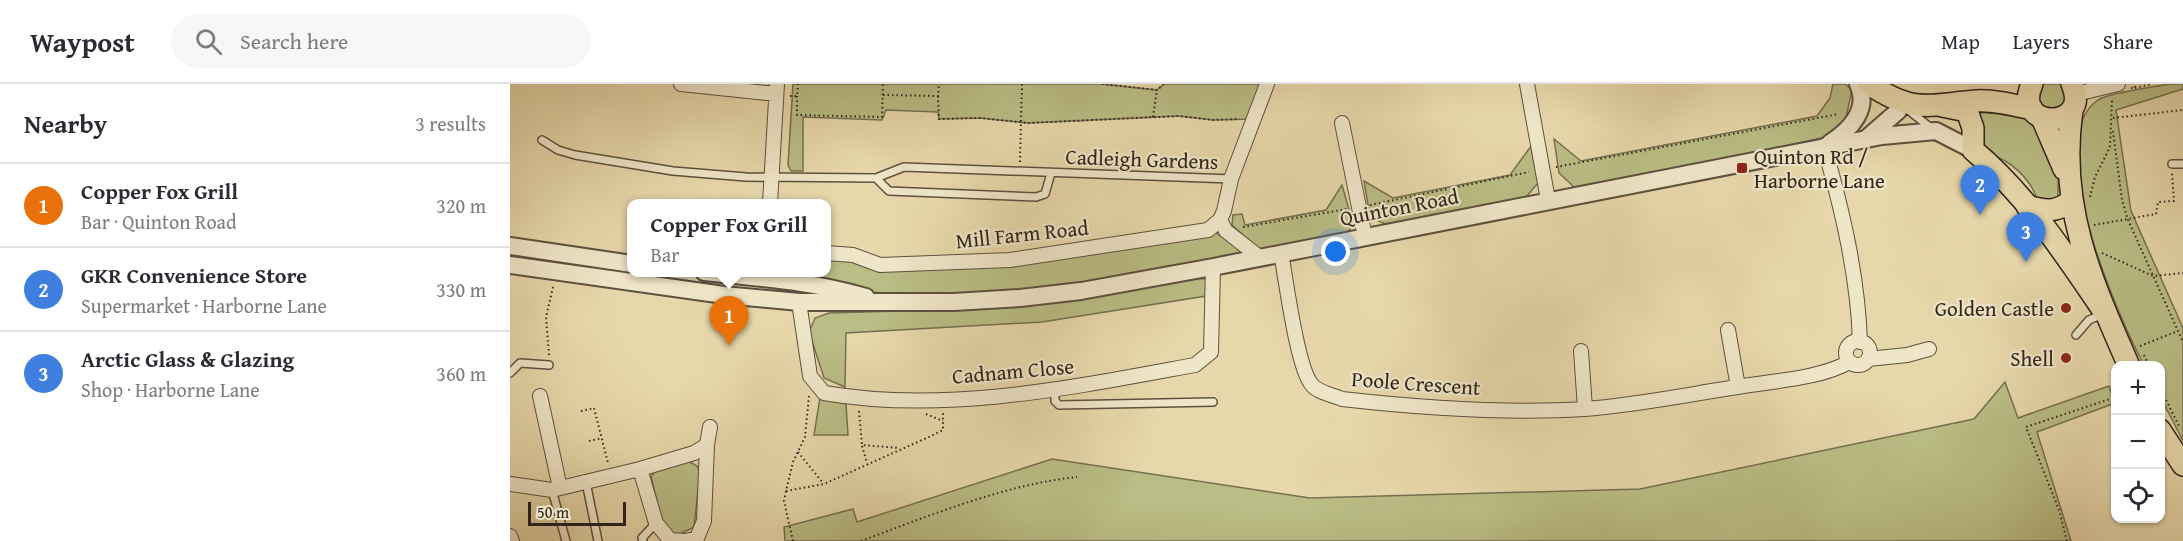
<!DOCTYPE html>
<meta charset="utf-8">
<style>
:root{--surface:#fff;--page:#f7f7f7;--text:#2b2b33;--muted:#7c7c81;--line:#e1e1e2;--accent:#b45309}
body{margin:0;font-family:"Gentium Book Plus",serif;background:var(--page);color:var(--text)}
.controls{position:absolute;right:18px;bottom:18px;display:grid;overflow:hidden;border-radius:12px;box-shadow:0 2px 4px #0004}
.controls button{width:54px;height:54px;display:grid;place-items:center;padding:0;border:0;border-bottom:2px solid var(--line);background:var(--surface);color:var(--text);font:30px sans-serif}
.scale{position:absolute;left:18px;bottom:15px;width:98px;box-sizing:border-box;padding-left:6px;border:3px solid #31241b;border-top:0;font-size:16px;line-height:21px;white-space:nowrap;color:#31241b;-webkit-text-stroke:4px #efe6c8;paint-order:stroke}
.you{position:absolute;left:826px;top:168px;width:21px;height:21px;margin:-15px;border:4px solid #fff;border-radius:50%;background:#1a73e8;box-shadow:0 0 0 9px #1a73e833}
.badge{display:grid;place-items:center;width:39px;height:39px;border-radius:50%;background:var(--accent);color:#fff;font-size:20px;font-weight:700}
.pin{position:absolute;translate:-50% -50px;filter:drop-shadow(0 2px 3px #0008)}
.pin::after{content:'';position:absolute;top:32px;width:21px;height:18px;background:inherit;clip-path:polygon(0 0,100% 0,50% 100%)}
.popup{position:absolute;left:117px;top:115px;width:204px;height:78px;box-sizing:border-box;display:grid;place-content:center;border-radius:12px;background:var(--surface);filter:drop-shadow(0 2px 4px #0005);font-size:20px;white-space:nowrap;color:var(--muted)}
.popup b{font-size:22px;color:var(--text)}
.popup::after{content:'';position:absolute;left:50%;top:100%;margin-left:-12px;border:12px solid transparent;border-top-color:var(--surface)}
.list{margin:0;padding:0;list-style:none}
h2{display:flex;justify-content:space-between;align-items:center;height:78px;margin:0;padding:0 24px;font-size:26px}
h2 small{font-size:20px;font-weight:400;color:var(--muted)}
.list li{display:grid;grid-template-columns:39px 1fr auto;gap:18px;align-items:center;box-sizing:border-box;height:84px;padding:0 24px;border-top:2px solid var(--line)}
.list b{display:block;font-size:22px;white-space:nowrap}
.list p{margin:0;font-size:20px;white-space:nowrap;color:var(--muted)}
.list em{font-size:20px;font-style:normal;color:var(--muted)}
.icon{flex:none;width:33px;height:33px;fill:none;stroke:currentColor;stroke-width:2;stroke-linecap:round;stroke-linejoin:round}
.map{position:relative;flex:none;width:1673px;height:457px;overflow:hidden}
header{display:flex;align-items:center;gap:36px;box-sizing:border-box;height:84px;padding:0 30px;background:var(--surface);border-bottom:2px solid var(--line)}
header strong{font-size:28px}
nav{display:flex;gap:33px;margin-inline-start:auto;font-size:21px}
.search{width:420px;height:54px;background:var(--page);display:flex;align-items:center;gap:15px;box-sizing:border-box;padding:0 21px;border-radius:33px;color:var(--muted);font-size:22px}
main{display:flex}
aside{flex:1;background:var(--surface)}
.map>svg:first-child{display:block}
.green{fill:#babd85;stroke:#767050;stroke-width:1.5}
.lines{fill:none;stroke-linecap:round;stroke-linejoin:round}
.service-casing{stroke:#5e513f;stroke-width:10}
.minor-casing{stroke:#5e513f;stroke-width:16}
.tertiary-casing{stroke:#5e513f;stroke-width:20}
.primary-casing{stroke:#31241b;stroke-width:24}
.path{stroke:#31241b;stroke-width:2;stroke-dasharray:1.5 3;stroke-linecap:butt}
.service{stroke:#efe6c8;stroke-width:7}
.minor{stroke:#efe6c8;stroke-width:14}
.tertiary{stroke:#efe6c8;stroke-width:16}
.primary{stroke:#e7d8ab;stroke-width:21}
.poi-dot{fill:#8f2418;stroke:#efe6c8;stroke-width:2}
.labels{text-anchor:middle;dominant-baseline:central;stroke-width:4.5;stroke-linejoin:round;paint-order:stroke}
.poi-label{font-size:21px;fill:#31241b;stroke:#efe6c8;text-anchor:end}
.street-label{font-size:21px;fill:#31241b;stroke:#efe6c8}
</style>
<header>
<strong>Waypost</strong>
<div class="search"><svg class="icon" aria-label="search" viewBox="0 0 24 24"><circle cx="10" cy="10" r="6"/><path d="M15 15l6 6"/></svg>Search here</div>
<nav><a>Map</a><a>Layers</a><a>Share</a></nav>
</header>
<main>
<aside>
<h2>Nearby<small>3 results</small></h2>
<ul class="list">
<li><span class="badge" style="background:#e8710a">1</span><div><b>Copper Fox Grill</b><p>Bar · Quinton Road</p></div><em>320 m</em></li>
<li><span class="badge" style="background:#3f7fe0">2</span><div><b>GKR Convenience Store</b><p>Supermarket · Harborne Lane</p></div><em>330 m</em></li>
<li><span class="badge" style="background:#3f7fe0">3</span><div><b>Arctic Glass &amp; Glazing</b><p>Shop · Harborne Lane</p></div><em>360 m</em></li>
</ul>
</aside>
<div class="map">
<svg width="1673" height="457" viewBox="0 0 1673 457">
<rect width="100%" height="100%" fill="#e7d8ab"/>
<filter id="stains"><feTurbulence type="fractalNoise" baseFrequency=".00333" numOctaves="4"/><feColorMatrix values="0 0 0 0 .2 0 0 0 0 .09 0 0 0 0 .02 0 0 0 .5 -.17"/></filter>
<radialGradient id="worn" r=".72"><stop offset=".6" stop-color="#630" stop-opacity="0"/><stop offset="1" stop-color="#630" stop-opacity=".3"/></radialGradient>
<path class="green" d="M283 0H592L647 6 654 0H757L744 35 703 36 669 32 518 39 470 34 429 35 428 28 376 26 372 36 293 33V87H281L278 81Z
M1323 0H1335L1342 6 1335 38 1316 53 1243 69 1064 103 1049 89 1044 55 1071 77 1307 32 1320 14Z
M1533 0H1552L1558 15 1544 28 1530 21 1528 6Z
M1659 0H1673V5L1606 26 1621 127 1673 244V357L1651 314 1650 282 1634 281C1608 233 1530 55 1588 16 1598 9 1644 3 1659 0Z
M1465 24 1514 30 1528 41 1548 91V119L1527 115C1521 96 1500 75 1480 71L1471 55Z
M1021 62 1028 99 1016 113 875 140 860 133 854 97 883 114 1000 91Z
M832 101 843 140 837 150 750 166 722 141 723 131 732 130 735 141 816 126Z
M706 149 731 166V171L636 190 504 208 417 212 361 208 284 189 316 188 317 175 539 174Z
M684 194 697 195 696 212 532 238 336 249 335 303 314 294 299 248 305 234 319 229 424 226Z
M1495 298 1508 334 1599 302 1605 319 1527 348 1561 457H275L274 443 343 425 347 438 542 375 800 414 1130 405 1464 335Z
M310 314 336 320 338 351H304Z
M178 377 187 382 190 389 184 443 166 452 152 438 141 392 147 386Z"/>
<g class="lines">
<defs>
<path id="service" d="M1397 25 1421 44
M32 56 48 66 65 71 163 87 236 93 366 94 394 83 721 95
M1662 80H1673
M366 94 379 107 526 113 535 110 541 89
M1566 251 1579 236 1593 230
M0 289 10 279 39 281
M545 305V317L549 321 703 318
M76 398 88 457
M42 406 56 457
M133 457 132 454 146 439"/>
<path id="minor" d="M171 0 266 10
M1017 0 1038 116
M1566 10 1608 0
M832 39 855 153
M1314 62C1332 125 1348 192 1350 258
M260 119 267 0
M710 136 716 147 748 172
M316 169 343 171 370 181 500 176 698 146 710 136 714 127 721 95 757 0
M771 169C776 195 787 284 802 301 809 309 823 311 832 315 912 324 994 330 1074 325 1128 321 1180 310 1233 302 1264 297 1312 294 1339 278
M289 218 300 292 314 309C436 330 565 303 685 281L701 268 703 183
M1218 246 1228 303
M1336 269a12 12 0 1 1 24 0a12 12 0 1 1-24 0Z
M1071 267 1075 325
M1358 275 1397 271 1419 265
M30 312 50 404
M0 400 42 406 130 385
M0 452 2 457
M175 457 160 456 146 439 130 385 184 369 197 361 200 343
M176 457 187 454 194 437 197 361"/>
<path id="tertiary" d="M1357 54 1388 27 1389 19
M1320 59C1340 46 1360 25 1348 0
M0 162 122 180
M0 181 214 211 289 218H444L510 214 571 207 703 183 1372 52 1426 47 1463 66
M194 188C249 194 303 197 356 213"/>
<path id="primary" d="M1359 0C1404 30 1417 21 1466 17 1485 16 1504 21 1522 25
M1522 0C1501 47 1583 46 1562 0
M1432 22 1457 27 1463 44V66C1517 111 1556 172 1595 229
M1562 26C1548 122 1581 196 1619 282
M1532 34 1554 85
M1517 122C1535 127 1546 129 1561 117
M1650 346 1673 381"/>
</defs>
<use href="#service" class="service-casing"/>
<use href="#minor" class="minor-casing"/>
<use href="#tertiary" class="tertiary-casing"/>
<use href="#primary" class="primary-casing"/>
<path class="path" d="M592 0 647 6 654 0
M1621 4H1625L1624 0
M1625 4 1642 0
M373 11 428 12 429 0
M280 12H287L288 0
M287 12V31L372 33 373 0
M428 12 429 35 470 34 518 39 669 32 703 36 729 35
M643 33 647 6
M1603 34 1673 26
M1603 47 1612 116 1618 136 1673 258
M510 78 512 0
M1046 83 1329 30
M1580 113 1585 93 1600 63 1602 15
M860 121 1019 88
M1584 141 1646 130 1648 118 1664 117 1662 89
M733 143 837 125
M1592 169 1643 192 1673 189
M1630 262 1668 247
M39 271 36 233 43 203
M1634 271 1639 282
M1650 304 1670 344
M71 327 84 324 98 379
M349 327 352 361 389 364
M416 330 433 337
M79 357 92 354
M352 362 357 379
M288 368 313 399
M276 407 314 400 421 352 433 346V329
M283 457 274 417 276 407 283 378 295 353 299 312
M351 457C418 432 497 400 567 393
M1557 457 1549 426 1516 343 1606 313"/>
<use href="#service" class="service"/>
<use href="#minor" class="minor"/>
<use href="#tertiary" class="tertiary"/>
<use href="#primary" class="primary"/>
</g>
<g class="poi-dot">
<rect x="1226" y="78" width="12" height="12" rx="3"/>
<circle cx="1556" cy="224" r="6"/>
<circle cx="1556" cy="274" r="6"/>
</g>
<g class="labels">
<g class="poi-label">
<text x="1244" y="72" text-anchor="start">Quinton Rd /<tspan x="1244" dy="24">Harborne Lane</tspan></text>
<text x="1544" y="224">Golden Castle</text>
<text x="1544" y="274">Shell</text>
</g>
<g class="street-label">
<text transform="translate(632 75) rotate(2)">Cadleigh Gardens</text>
<text transform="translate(889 123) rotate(-11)">Quinton Road</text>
<text transform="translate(512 150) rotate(-6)">Mill Farm Road</text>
<text transform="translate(503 287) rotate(-5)">Cadnam Close</text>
<text transform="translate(906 299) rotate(4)">Poole Crescent</text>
</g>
</g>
<rect width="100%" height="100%" filter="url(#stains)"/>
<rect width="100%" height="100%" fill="url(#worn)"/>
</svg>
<div class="controls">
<button>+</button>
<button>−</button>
<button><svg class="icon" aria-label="locate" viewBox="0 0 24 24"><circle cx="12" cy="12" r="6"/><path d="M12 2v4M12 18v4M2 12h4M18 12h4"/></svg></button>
</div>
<div class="scale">50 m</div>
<div class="you"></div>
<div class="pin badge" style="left:219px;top:262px;background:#e8710a">1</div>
<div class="popup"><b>Copper Fox Grill</b>Bar</div>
<div class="pin badge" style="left:1470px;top:131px;background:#3f7fe0">2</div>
<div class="pin badge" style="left:1516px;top:178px;background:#3f7fe0">3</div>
</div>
</main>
